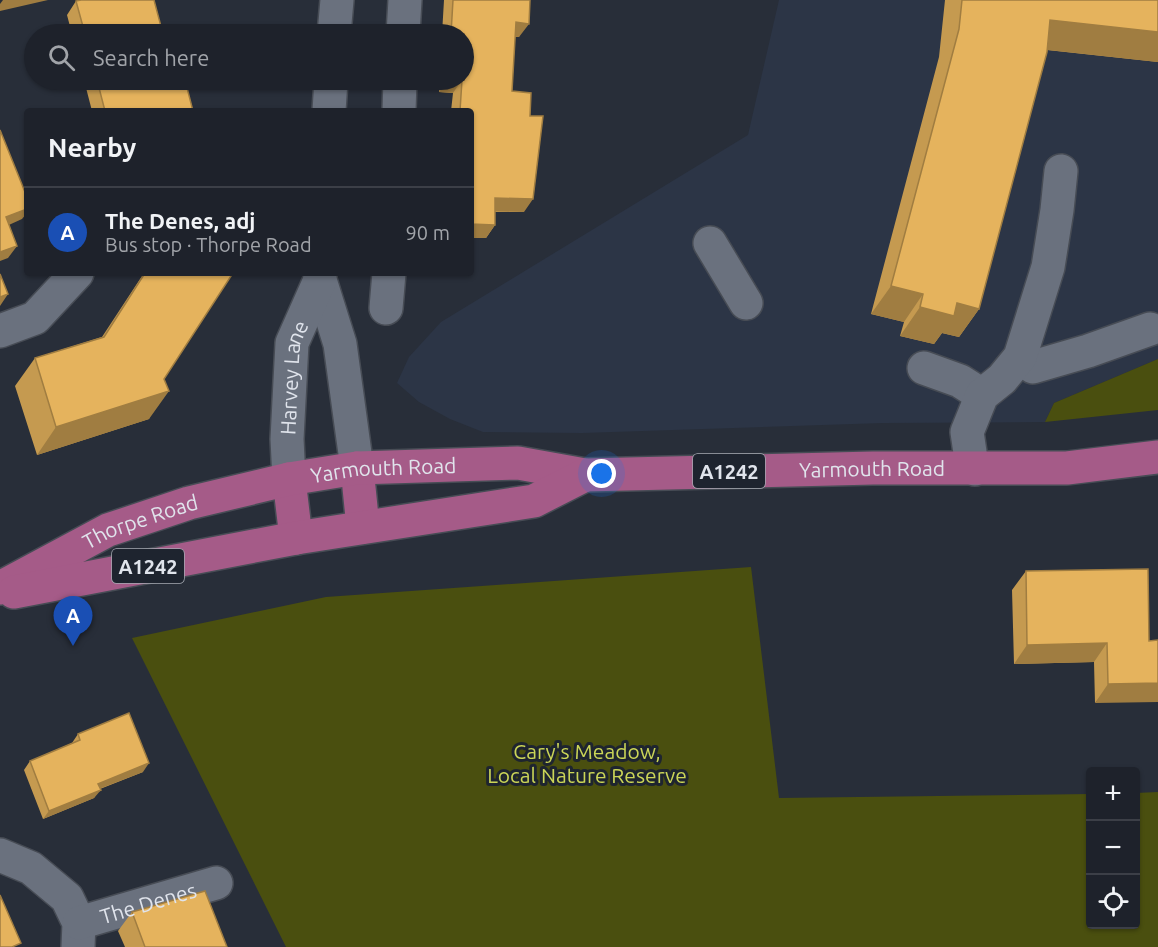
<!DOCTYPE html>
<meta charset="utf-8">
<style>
:root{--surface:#1e222b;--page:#262a33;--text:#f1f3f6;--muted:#a1a4a9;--line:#3c3f47;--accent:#99b5fd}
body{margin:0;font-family:Ubuntu,sans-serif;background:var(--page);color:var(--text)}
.controls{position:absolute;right:18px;bottom:18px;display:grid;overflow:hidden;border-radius:6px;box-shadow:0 2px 4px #0004}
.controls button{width:54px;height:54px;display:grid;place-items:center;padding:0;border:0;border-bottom:2px solid var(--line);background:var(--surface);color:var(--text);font:30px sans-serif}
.you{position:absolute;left:602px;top:474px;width:21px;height:21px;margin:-15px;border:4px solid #fff;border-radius:50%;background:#1a73e8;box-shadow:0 0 0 9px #1a73e833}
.badge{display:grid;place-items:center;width:39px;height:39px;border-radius:50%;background:var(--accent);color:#fff;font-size:20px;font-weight:700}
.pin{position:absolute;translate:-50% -50px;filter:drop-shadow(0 2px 3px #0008)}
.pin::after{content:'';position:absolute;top:32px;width:21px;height:18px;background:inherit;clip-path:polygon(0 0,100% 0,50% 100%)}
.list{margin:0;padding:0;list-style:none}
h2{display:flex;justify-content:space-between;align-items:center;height:78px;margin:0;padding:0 24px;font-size:26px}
h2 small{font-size:20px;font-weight:400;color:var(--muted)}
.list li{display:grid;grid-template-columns:39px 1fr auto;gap:18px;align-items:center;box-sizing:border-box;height:90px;padding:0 24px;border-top:2px solid var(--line)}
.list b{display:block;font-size:22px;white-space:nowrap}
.list p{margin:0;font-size:20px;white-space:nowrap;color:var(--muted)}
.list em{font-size:20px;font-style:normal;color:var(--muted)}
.icon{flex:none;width:33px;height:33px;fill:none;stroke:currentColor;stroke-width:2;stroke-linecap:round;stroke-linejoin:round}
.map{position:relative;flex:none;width:1158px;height:947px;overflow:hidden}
.search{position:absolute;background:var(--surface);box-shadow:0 2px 4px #0004;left:24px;top:24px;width:450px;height:66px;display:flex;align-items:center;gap:15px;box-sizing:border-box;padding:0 21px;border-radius:33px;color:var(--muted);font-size:22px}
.panel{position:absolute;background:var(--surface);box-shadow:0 2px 4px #0004;left:24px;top:108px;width:450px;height:168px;border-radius:6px}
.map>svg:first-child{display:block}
.built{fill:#2c3546}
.green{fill:#4a4f0f}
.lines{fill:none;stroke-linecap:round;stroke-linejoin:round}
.minor-casing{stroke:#474c55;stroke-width:36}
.major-casing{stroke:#474c55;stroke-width:36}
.minor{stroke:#6a717e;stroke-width:33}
.major{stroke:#a55b88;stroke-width:33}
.wall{fill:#c59a50}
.shaded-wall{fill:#a07d41}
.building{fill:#e5b35d;stroke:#a07d41;stroke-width:1.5}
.labels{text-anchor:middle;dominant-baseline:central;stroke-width:6;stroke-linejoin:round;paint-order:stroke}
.shield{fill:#1e242f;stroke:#a6aab3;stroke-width:1.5}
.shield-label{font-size:20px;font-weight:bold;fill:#e0e4ec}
.street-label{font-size:21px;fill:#e0e4ec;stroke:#1e242f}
.park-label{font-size:21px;fill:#cbd557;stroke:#1e242f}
</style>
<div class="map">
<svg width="1158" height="947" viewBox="0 0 1158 947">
<rect width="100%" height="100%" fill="#282e39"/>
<path class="built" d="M779 0H1158V359L1054 403 1045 422 883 423 582 433 483 432 450 419 419 402 397 383 409 357 441 322 748 135Z"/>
<path class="green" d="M1158 359V410L1045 422 1054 403Z
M751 567 779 798 1090 794V924H1136V793L1158 792V947H286L132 638 326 597Z"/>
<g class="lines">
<defs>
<g id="minor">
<path d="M334 34 337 0"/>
<path d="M403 34 405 0"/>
<path d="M329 111 331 80"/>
<path d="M399 111 400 80"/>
<path d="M710 243 746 303"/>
<path d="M320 273V280L340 344 357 468"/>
<path d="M386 308 389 273"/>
<path d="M0 331 35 318 77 273"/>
<path d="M1020 357 1033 367 1088 351 1150 329"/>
<path d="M924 368 960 381 982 395"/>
<path d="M975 469 972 466 967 432 982 395 1002 379 1020 357 1048 267 1057 210 1061 171"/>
<path id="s1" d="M289 479 287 439 292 343 320 280"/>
<path d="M0 855 31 868 67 898 79 923 78 947"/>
<path id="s2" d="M79 923 216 883"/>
</g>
<g id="major">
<path d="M357 468 363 527"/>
<path d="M289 479 296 538"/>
<path id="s3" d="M0 588 108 530 189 503 289 479 357 468 518 463 585 475 873 468H1067L1158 457"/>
<path d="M14 592 296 538 534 501 585 475"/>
</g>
</defs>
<use href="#minor" class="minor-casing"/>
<use href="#major" class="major-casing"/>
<use href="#minor" class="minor"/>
<use href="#major" class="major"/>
</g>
<path class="wall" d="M444 0H530L519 37H515L512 91 524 212H495V225L486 238H471V111H451L453 93 439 92 440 80H464V34H442Z
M945 0H1158V62L1047 50 979 309 959 337 942 333 934 344 900 336 904 322 871 314 939 57Z
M76 1 163 34H72L67 15Z
M84 80H185L193 111H92Z
M144 273H233L164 379 149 419 37 455 15 386 35 358 102 337Z
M1026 571 1149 641 1095 703 1094 662 1014 664 1012 590Z
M78 734 143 772 100 789 94 798 43 819 24 770 30 761 72 743Z
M132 912 227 947H125L118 931Z"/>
<path class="shaded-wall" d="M3 0H48L0 11V4Z
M1050 20 1158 32V62L1030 48Z
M516 22 529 24 519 37 506 36Z
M448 80H462L453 93 439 92Z
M495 198 533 199 524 212 486 211Z
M27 209V213L22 219 0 229 6 217Z
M471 224 495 225 486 238H471Z
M17 246 8 258 0 261V252Z
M891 286 923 294 904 322 871 314Z
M8 294 0 306V297Z
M957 303 979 309 959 337 942 333 934 344 900 336 920 307Z
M169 391 149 419 37 455 56 427Z
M1107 643 1094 662 1014 664 1027 645Z
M1158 683V702L1095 703 1108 684Z
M149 763 143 772 91 792 98 784Z
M101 790 94 798 43 819 49 811Z"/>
<path class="building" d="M81 0H154L163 34H85L76 1Z
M453 0H530L529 24 516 22 512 91 531 93 530 116H543L533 199 495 198V225L471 224V111H460L462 80H460H464V34H451Z
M962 0H1158V32L1050 20 1047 52 979 309 957 303 954 316 920 307 923 294 891 286 959 29Z
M97 80H185L193 111H105Z
M0 130 27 197V209L6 217 17 246 0 252Z
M145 273H233L164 379 169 391 56 427 35 358 104 337Z
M0 274 8 294 0 297Z
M1148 569 1149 641 1158 640V683L1108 684 1107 643 1027 645 1026 571Z
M129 713 149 763 98 784 101 790 49 811 30 761 80 740 78 734Z
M205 891 227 947H145L132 912Z
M0 895 21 943 12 947H0Z"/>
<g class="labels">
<g class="shield">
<rect x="693" y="454" width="72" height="34" rx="4.5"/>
<rect x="112" y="549" width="72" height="34" rx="4.5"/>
</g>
<g class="shield-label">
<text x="729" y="471">A1242</text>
<text x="148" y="566">A1242</text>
</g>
<g class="street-label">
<text stroke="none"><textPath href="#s1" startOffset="102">Harvey Lane</textPath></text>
<text stroke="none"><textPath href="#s3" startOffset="896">Yarmouth Road</textPath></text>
<text stroke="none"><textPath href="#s3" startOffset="406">Yarmouth Road</textPath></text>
<text stroke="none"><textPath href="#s3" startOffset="156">Thorpe Road</textPath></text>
<text stroke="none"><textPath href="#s2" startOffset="72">The Denes</textPath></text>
</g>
<g class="park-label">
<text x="587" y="751">Cary's Meadow,<tspan x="587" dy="24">Local Nature Reserve</tspan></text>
</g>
</g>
</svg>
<div class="controls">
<button>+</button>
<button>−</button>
<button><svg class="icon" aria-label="locate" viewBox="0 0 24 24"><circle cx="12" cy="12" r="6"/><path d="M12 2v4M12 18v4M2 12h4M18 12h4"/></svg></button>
</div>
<div class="you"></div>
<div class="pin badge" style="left:73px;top:646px;background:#1a4fb4">A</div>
<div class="search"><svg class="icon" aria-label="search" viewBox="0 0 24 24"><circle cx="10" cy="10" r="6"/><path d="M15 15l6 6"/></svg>Search here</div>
<section class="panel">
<h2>Nearby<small></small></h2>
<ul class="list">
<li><span class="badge" style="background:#1a4fb4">A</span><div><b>The Denes, adj</b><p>Bus stop · Thorpe Road</p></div><em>90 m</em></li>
</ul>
</section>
</div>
